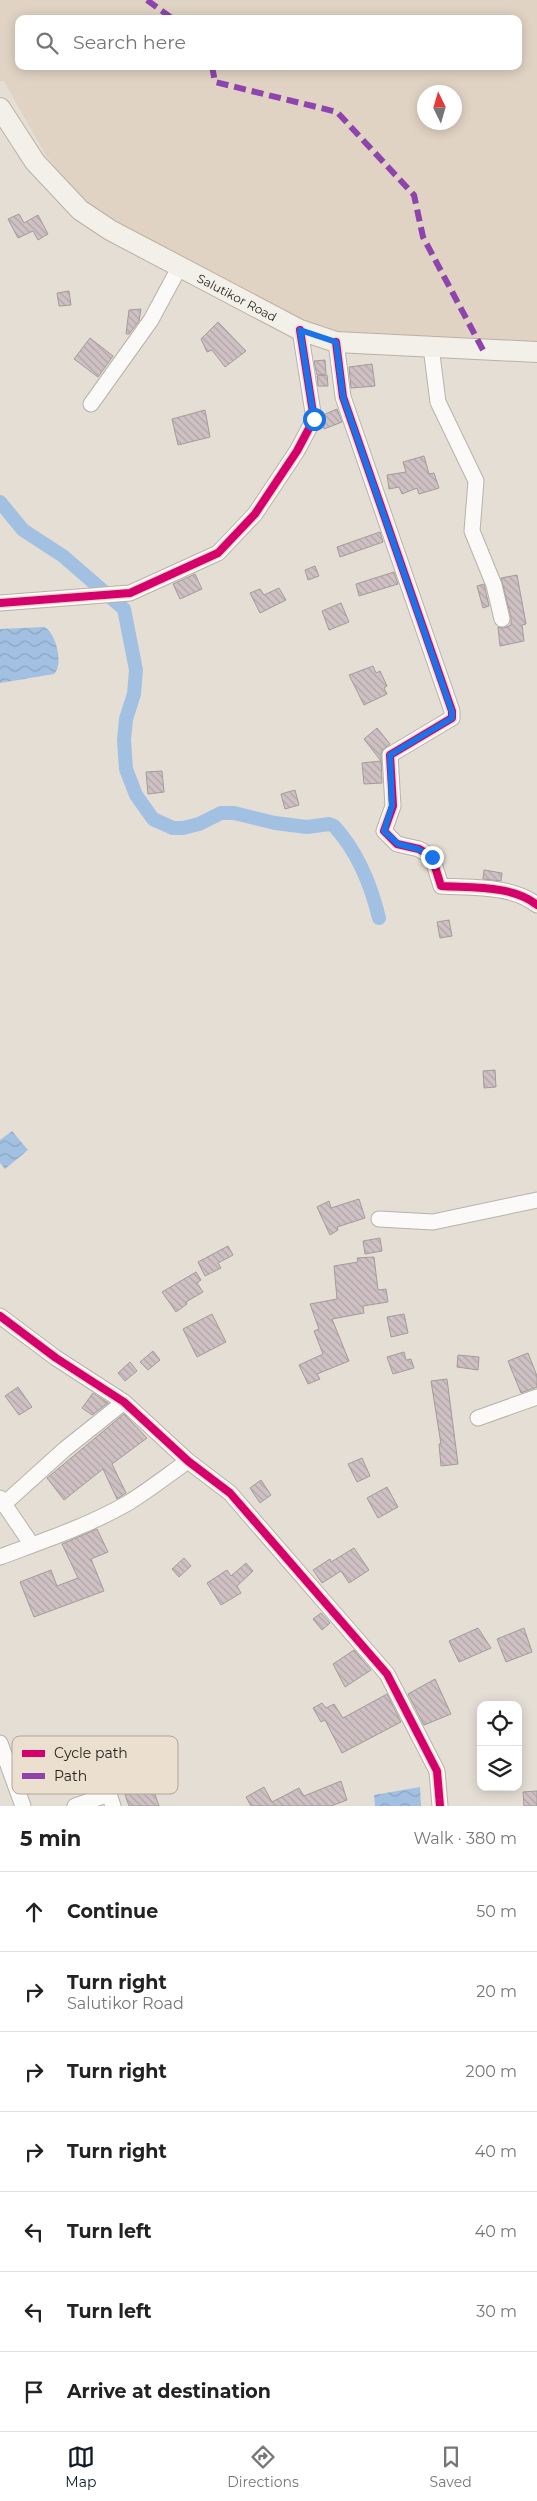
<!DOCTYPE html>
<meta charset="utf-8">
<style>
:root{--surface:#fff;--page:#f6f6f6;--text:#222;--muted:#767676;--line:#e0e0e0;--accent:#111827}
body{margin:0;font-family:Montserrat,sans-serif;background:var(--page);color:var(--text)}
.controls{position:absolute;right:15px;bottom:15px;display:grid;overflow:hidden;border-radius:10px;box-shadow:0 2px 12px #0003}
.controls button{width:45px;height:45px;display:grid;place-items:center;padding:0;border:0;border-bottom:1px solid var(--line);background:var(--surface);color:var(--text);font:25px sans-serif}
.compass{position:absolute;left:417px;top:85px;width:45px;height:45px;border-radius:50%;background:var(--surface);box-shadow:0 2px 12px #0003;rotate:355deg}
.stop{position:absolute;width:15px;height:15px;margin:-11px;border:4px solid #1a73e8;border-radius:50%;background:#fff}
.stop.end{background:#1a73e8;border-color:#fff;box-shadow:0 1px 5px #0008}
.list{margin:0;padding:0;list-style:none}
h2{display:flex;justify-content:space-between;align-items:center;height:65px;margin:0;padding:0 20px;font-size:21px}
h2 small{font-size:16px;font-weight:400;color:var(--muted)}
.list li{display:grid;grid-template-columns:32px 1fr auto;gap:15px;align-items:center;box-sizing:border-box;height:80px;padding:0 20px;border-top:1px solid var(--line)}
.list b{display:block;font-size:19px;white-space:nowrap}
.list p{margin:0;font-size:16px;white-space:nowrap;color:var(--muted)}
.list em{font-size:16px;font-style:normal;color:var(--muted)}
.icon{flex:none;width:28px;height:28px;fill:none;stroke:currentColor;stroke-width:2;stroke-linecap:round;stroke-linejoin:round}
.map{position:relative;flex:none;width:537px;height:1806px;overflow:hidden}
.search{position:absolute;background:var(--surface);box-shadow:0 2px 12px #0003;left:15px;right:15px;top:15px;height:55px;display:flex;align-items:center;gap:12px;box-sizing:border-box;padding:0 18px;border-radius:10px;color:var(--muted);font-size:19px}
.sheet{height:625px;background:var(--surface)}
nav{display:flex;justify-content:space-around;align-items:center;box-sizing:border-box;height:70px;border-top:1px solid var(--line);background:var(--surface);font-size:14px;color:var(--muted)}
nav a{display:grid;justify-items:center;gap:2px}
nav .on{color:var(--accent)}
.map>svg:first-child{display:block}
.built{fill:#e0d3c4;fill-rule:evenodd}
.water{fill:url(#water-waves)}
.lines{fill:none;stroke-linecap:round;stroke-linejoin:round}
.canal{stroke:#a2c1e2;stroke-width:14}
.building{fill:url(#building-back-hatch);stroke:#a29c9a}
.minor-casing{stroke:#b7b2ab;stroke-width:17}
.major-casing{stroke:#bab1a4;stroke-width:22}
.minor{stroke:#fbfaf9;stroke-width:15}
.major{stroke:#f3efe9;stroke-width:20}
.quiet{stroke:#8e44ad;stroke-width:6;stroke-dasharray:12 6;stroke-linecap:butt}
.cycleway-casing{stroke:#ebdfcf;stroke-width:11}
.cycleway{stroke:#d6006c;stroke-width:8}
.route{stroke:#1a73e8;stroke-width:6}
.labels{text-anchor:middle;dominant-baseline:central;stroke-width:4;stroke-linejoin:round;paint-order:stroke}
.street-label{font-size:12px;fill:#231f19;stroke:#ebdfcf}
.key{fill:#ebdfcf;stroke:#afa598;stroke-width:1}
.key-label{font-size:14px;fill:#231f19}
</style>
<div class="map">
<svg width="537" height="1806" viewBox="0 0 537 1806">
<defs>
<pattern id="water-waves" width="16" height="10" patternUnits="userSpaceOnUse" patternTransform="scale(1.25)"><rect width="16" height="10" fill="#a2c1e2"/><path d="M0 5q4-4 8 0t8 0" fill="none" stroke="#8ba5c1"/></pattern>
<pattern id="building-back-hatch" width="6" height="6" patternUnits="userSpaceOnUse" patternTransform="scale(1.25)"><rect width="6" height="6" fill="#cec0c3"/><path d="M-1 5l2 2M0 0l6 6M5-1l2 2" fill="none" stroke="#b1a5a7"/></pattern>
</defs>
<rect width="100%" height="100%" fill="#e5ded5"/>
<path class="built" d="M0 0H537V348L338 337 272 305 99 213 66 183 45 154 4 81H0ZM19 19H518V66H19ZM424 92H454V122H424Z"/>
<path class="water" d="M44 627C56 632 64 664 54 674L0 683V629Z
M12 1131 28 1150 5 1169 0 1163V1140Z
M420 1787 421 1806H375L374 1795Z"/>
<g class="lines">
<path class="canal" d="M0 502 23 530 63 556 124 609 136 670 134 694 126 719 124 740 126 769 136 795 153 819 173 828H183L199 824 221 813H234L275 823 307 827 329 824 334 826C358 852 371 885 379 918"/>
</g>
<path class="building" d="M19 214 24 223 38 215 48 234 38 240 33 231 18 238 8 219Z
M69 291 71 305 59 306 57 293Z
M141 309 139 321 129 334H126L129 310Z
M218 322 246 351 225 367 212 350 207 352 201 339Z
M90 338 113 356 98 377 74 359Z
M325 360 326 374 317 375 314 361Z
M372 364 375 386 351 388 349 367Z
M327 375 328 386H318L317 376Z
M337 409 342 422 324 429 323 415Z
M205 410 210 437 178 445 172 419Z
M424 456 429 474 434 473 439 488 419 494 417 488 402 494 399 487 389 489 387 475 406 472 403 462Z
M380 532 383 542 340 557 337 547Z
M315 566 319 576 308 580 305 570Z
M394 572 398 584 359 596 356 584Z
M195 574 202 589 180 599 173 584Z
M517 575 526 624 522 625 524 641 500 646 498 627 504 628 511 625V617L501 578Z
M484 584 489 606 483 608 477 586Z
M279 588 286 600 260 613 250 593 260 589 264 595Z
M341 603 349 622 329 630 322 611Z
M373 666 376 673 380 671 387 686 384 688 387 694 364 705 349 675Z
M377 728 390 744 382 750 381 755 382 783 364 784 362 763 381 761 364 739Z
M162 771 164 792 148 794 146 772Z
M295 790 299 805 285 809 281 794Z
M484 870 502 873 501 881 483 879Z
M449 920 452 936 440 938 437 922Z
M495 1070 496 1087 484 1088 483 1071Z
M359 1199 365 1218 337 1227 338 1230 330 1235 317 1207 329 1201 331 1208Z
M380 1238 382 1251 365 1254 363 1241Z
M228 1246 233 1255 218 1263 221 1268 205 1276 198 1262Z
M374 1257 378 1290 386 1289 388 1302 363 1306 364 1313 332 1319 349 1361 317 1374 320 1379 308 1384 299 1365 323 1354 314 1331 319 1329 310 1304 337 1299 334 1266 358 1262 357 1258Z
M196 1272 201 1280 197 1283 203 1292 186 1302 187 1304 176 1312 162 1292Z
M212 1314 226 1342 197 1357 183 1329Z
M404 1314 408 1333 391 1337 387 1317Z
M153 1351 160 1360 148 1370 140 1362Z
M404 1352 406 1360 411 1359 414 1368 393 1374 387 1357Z
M528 1353 537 1376V1387L521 1393 508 1361Z
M458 1355 479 1357 478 1370 457 1367Z
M130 1362 137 1371 125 1381 118 1373Z
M447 1379 458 1464 441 1466 439 1444H441L431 1381Z
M18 1387 32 1407 19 1415 5 1396Z
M93 1393 108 1403 92 1415 82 1408Z
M124 1414 147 1438 112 1464 126 1493 117 1499 103 1469 64 1500 47 1478Z
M362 1458 370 1476 357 1482 348 1464Z
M261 1480 271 1495 260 1503 250 1488Z
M387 1487 398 1507 378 1518 367 1498Z
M97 1529 108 1552 91 1559 104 1591 34 1617 20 1582 51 1570 57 1586 78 1578 62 1544Z
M354 1548 369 1570 349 1583 341 1571 322 1583 313 1570 330 1559 331 1562Z
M184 1558 191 1566 179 1577 172 1569Z
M246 1563 253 1571 237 1586 241 1593 221 1605 207 1583 227 1570 231 1576Z
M321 1613 330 1623 322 1630 313 1619Z
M478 1628 491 1648 459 1662 449 1641Z
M524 1628 532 1652 506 1662 497 1639Z
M354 1650 371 1670 345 1687 333 1664Z
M435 1679 451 1714 424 1725 408 1694Z
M387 1694 401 1722 342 1753 325 1720 321 1722 313 1708 322 1703 326 1708 334 1704 343 1718Z
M341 1781 347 1800 331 1806H251L246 1797 264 1787 272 1802 299 1788 304 1796Z
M152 1786 159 1806H129L125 1795Z
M537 1791V1806H524L523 1792Z"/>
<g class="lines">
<defs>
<path id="minor" d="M336 342 343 397 452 711V718L390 755 393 806 384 831 397 844 419 849 432 857 441 886C472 888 512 885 537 905
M431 347 438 402 476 481 472 531 494 585 502 619
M91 404 151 320 180 266
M0 603 130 593 218 553 255 514 297 451 314 419 300 330
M379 1219 433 1222 537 1200
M0 1316 56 1358 124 1402 188 1461 230 1493 387 1674 437 1771 440 1806
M478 1418 537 1397
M0 1498 32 1545
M3 1505 65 1449 124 1402
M0 1557C43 1541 88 1526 128 1503 149 1490 168 1475 188 1461
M0 1743 23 1806
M75 1806 109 1794 113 1806"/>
<g id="major">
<path id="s1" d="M0 108 35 162 80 210 110 230 300 330 336 342 537 352"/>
</g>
</defs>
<use href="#minor" class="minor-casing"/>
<use href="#major" class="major-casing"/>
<use href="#minor" class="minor"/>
<use href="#major" class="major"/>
<path class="quiet" d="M147 0 173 19
M212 66 215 82 337 112 414 195 423 237 483 350"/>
<defs>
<path id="cycleway" d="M336 342 343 397 452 711V718L390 755 393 806 384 831 397 844 419 849 432 857 441 886C472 888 512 885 537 905
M0 603 130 593 218 553 255 514 297 451 314 419 300 330
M0 1316 56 1358 124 1402 188 1461 230 1493 387 1674 437 1771 440 1806"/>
</defs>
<use href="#cycleway" class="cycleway-casing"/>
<use href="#cycleway" class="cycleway"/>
</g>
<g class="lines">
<path class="route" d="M314 419 300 330 336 342 343 397 452 712V718L390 755 392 806 384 831 398 844 418 849 432 857"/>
</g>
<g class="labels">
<g class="street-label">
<text stroke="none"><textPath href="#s1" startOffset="310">Salutikor Road</textPath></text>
</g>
</g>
<rect x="12" y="1736" width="166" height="58" rx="8" class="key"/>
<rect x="22" y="1750" width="23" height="7" fill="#d6006c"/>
<rect x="22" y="1773" width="23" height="6" fill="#8e44ad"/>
<g class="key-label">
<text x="54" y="1758">Cycle path</text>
<text x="54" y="1781">Path</text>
</g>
</svg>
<div class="controls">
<button><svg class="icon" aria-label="locate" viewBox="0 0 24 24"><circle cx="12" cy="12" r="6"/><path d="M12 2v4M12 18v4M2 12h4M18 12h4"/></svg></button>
<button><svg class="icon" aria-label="layers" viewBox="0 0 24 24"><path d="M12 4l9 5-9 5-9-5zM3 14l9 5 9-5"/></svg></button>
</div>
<svg class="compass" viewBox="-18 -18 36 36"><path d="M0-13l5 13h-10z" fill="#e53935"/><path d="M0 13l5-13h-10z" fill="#767676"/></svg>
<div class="stop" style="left:314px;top:419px"></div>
<div class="stop end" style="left:432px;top:857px"></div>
<div class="search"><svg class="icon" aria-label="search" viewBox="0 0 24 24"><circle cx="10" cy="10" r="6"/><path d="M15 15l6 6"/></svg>Search here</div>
</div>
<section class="sheet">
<h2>5 min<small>Walk · 380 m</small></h2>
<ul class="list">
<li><svg class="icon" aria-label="ahead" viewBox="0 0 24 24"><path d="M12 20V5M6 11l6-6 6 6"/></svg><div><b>Continue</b></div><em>50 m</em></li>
<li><svg class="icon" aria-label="right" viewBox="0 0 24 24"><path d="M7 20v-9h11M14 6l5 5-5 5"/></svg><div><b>Turn right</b><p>Salutikor Road</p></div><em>20 m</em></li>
<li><svg class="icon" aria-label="right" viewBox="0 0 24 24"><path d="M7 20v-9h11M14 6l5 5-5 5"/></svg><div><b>Turn right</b></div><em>200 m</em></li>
<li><svg class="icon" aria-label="right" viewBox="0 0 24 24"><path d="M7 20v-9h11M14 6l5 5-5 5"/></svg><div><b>Turn right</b></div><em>40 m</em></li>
<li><svg class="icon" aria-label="left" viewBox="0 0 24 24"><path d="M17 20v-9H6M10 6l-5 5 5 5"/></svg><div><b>Turn left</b></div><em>40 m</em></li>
<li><svg class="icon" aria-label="left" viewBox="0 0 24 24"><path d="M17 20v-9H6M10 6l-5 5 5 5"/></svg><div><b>Turn left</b></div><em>30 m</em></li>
<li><svg class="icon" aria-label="arrive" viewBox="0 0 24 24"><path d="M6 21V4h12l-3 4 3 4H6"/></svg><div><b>Arrive at destination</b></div></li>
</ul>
</section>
<nav>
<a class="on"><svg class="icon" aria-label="map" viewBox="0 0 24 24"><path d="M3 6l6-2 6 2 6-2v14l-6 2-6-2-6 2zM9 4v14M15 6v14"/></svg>Map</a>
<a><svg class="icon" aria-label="directions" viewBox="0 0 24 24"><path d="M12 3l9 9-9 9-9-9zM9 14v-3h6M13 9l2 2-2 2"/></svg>Directions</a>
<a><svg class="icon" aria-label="saved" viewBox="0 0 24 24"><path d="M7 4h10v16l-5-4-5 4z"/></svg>Saved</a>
</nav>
